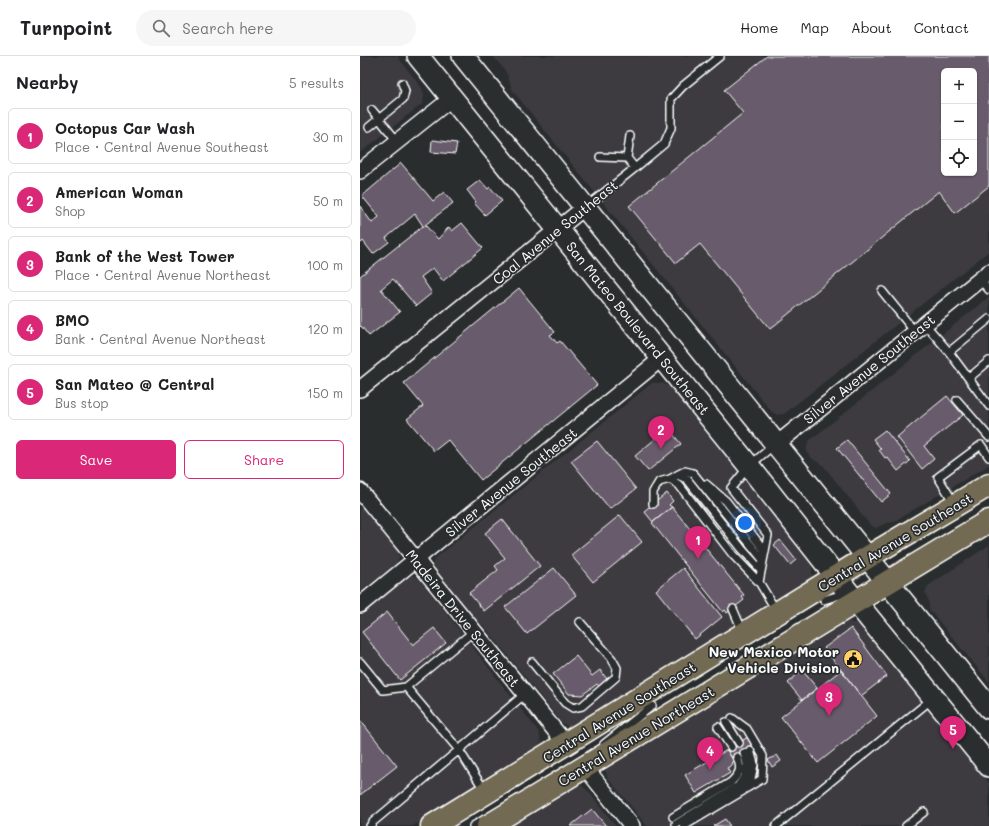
<!DOCTYPE html>
<meta charset="utf-8">
<style>
:root{--surface:#fff;--page:#f6f6f6;--text:#202124;--muted:#757577;--line:#e0e0e0;--accent:#db2777}
body{margin:0;font-family:Mali,sans-serif;background:var(--page);color:var(--text)}
.controls{position:absolute;right:12px;top:12px;display:grid;overflow:hidden;border-radius:6px;box-shadow:0 1px 3px #0004}
.controls button{width:36px;height:36px;display:grid;place-items:center;padding:0;border:0;border-bottom:1px solid var(--line);background:var(--surface);color:var(--text);font:20px sans-serif}
.you{position:absolute;left:385px;top:467px;width:14px;height:14px;margin:-10px;border:3px solid #fff;border-radius:50%;background:#1a73e8;box-shadow:0 0 0 6px #1a73e833}
.badge{display:grid;place-items:center;width:26px;height:26px;border-radius:50%;background:var(--accent);color:#fff;font-size:13px;font-weight:700}
.pin{position:absolute;translate:-50% -33px;filter:drop-shadow(0 1px 2px #0008)}
.pin::after{content:'';position:absolute;top:21px;width:14px;height:12px;background:inherit;clip-path:polygon(0 0,100% 0,50% 100%)}
.list{margin:0;padding:0;list-style:none}
h2{display:flex;justify-content:space-between;align-items:center;height:52px;margin:0;padding:0 16px;font-size:17px}
h2 small{font-size:13px;font-weight:400;color:var(--muted)}
.list li{display:grid;grid-template-columns:26px 1fr auto;gap:12px;align-items:center;box-sizing:border-box;height:56px;margin:0 8px 8px;padding:0 8px;border:1px solid var(--line);border-radius:6px}
.list b{display:block;font-size:15px;white-space:nowrap}
.list p{margin:0;font-size:13px;white-space:nowrap;color:var(--muted)}
.list em{font-size:13px;font-style:normal;color:var(--muted)}
.actions{display:flex;gap:8px;padding:12px 16px}
.actions a{flex:1;padding:9px 0;border:1px solid var(--accent);border-radius:6px;text-align:center;font-size:14px;color:var(--accent)}
.actions .main{background:var(--accent);color:#fff}
.icon{flex:none;width:22px;height:22px;fill:none;stroke:currentColor;stroke-width:2;stroke-linecap:round;stroke-linejoin:round}
.map{position:relative;flex:none;width:629px;height:770px;overflow:hidden}
header{display:flex;align-items:center;gap:24px;box-sizing:border-box;height:56px;padding:0 20px;background:var(--surface);border-bottom:1px solid var(--line)}
header strong{font-size:19px}
nav{display:flex;gap:22px;margin-inline-start:auto;font-size:14px}
.search{width:280px;height:36px;background:var(--page);display:flex;align-items:center;gap:10px;box-sizing:border-box;padding:0 14px;border-radius:22px;color:var(--muted);font-size:15px}
main{display:flex}
aside{flex:1;background:var(--surface)}
.map>svg:first-child{display:block}
.built{fill:#3c3b41;fill-rule:evenodd}
.building{fill:#675c6c;stroke:#fff;fill-rule:evenodd}
.lines{fill:none;stroke-linecap:round;stroke-linejoin:round}
.service-casing{stroke:#fff;stroke-width:10}
.minor-casing{stroke:#fff;stroke-width:18}
.secondary-casing{stroke:#fff;stroke-width:24}
.primary-casing{stroke:#fff;stroke-width:25}
.service{stroke:#2a2d2e;stroke-width:7}
.minor{stroke:#2a2d2e;stroke-width:15}
.secondary{stroke:#2a2d2e;stroke-width:21}
.primary{stroke:#736b52;stroke-width:22}
.labels{text-anchor:middle;dominant-baseline:central;stroke-width:3.5;stroke-linejoin:round;paint-order:stroke}
.street-label{font-size:14px;fill:#fff;stroke:#2a2d2e}
.poi-label{font-size:14px;font-weight:bold;fill:#fff;stroke:#2a2d2e;text-anchor:end}
</style>
<header>
<strong>Turnpoint</strong>
<div class="search"><svg class="icon" aria-label="search" viewBox="0 0 24 24"><circle cx="10" cy="10" r="6"/><path d="M15 15l6 6"/></svg>Search here</div>
<nav><a>Home</a><a>Map</a><a>About</a><a>Contact</a></nav>
</header>
<main>
<aside>
<h2>Nearby<small>5 results</small></h2>
<ul class="list">
<li><span class="badge">1</span><div><b>Octopus Car Wash</b><p>Place · Central Avenue Southeast</p></div><em>30 m</em></li>
<li><span class="badge">2</span><div><b>American Woman</b><p>Shop</p></div><em>50 m</em></li>
<li><span class="badge">3</span><div><b>Bank of the West Tower</b><p>Place · Central Avenue Northeast</p></div><em>100 m</em></li>
<li><span class="badge">4</span><div><b>BMO</b><p>Bank · Central Avenue Northeast</p></div><em>120 m</em></li>
<li><span class="badge">5</span><div><b>San Mateo @ Central</b><p>Bus stop</p></div><em>150 m</em></li>
</ul>
<div class="actions"><a class="main">Save</a><a>Share</a></div>
</aside>
<div class="map">
<svg width="629" height="770" viewBox="0 0 629 770">
<rect width="100%" height="100%" fill="#2a2d2e"/>
<filter id="ink" filterUnits="userSpaceOnUse"><feTurbulence type="fractalNoise" baseFrequency=".025" numOctaves="2"/><feDisplacementMap in="SourceGraphic" scale="8" xChannelSelector="R" yChannelSelector="G"/><feConvolveMatrix kernelMatrix="1 2 1 2 8 2 1 2 1" color-interpolation-filters="sRGB"/></filter>
<g filter="url(#ink)">
<path class="built" d="M0 0H37L62 32 64 40 63 47 0 97Z
M133 0H629V195L424 358 417 359 412 356 153 35 146 16ZM584 15H614V117H584Z
M629 241V409L533 466 524 468 516 472 510 469 500 457 498 453 462 408 454 404 447 397V391L448 386Z
M292 327H302L310 331 449 504 452 513V521L447 527 217 670 209 671 202 667 124 570 118 566 75 513 73 507 77 501Z
M0 447 38 495 39 501 37 507 0 536Z
M629 489V626L569 553V545L565 537 568 530Z
M54 519 61 525 179 676 181 686 175 695 53 770H0V560L47 522Z
M488 566 499 568 509 577 629 727V770H287L247 721 245 713 247 710Z
M221 729 228 735 256 770H149L213 730Z"/>
<path class="building" d="M407 0H629V130L595 157 579 135 410 273 340 188 316 207 269 150 383 57 364 34ZM584 15H614V117H584Z
M72 84 97 87 95 98 71 96Z
M41 107 73 145 84 136 93 147 65 169 78 183 89 171 92 175 102 167 123 192 83 225 73 212 61 221 72 237 56 250 33 223 21 233 40 256 9 280 1 270 0 271V220L63 170 55 158 26 182 29 186 13 198 3 185 0 188V150L12 167 19 161 2 140Z
M120 124 128 133 130 131 142 145 125 159 114 147 116 146 107 134Z
M159 232 195 276 190 279 197 287 200 285 237 329 121 424 88 384 74 395 47 363 63 350 44 327Z
M587 340 603 359 564 390 574 403 562 413 537 381Z
M308 372 321 388 288 415 275 400Z
M525 374 550 405 538 415 527 401 525 402 519 394 521 393 513 383Z
M487 384 531 438 521 446 477 392Z
M237 385 276 433 250 453 211 405Z
M307 437 313 445 309 449 312 451 293 466 284 455Z
M312 451 384 539 382 541 384 544 367 557 365 554 363 556 292 467Z
M260 459 282 486 233 526 211 499Z
M142 463 180 510 124 555 109 537 138 514 135 510 145 502 125 477Z
M420 484 436 504 430 509 414 489Z
M194 512 216 539 167 578 145 551Z
M323 512 362 561 335 583 296 534Z
M27 556 53 589 74 572 86 587 40 624 2 576Z
M491 572 527 620 501 640 464 592Z
M216 600 232 620 240 614 247 623 239 630 237 628 222 639 209 638 193 618Z
M442 614 457 632 442 644 428 627Z
M481 614 517 660 458 707 421 661Z
M0 664 37 710 0 739Z
M388 681 394 691 373 704 367 694Z
M367 694 373 704 372 709 367 712 370 717 336 737 325 719Z
M417 699 421 705 412 711 408 704Z
M232 753 246 770H210Z
M365 763 370 770H353Z"/>
<g class="lines">
<defs>
<path id="service" d="M12 54 37 85
M9 71 43 43 45 35 42 27
M270 80 267 102 275 112
M240 101 267 102
M226 151 275 112 304 88 311 72V43L323 30 360 0
M620 224 629 234
M522 235 555 276
M565 268 589 296 629 263
M589 296 629 350
M609 322 629 305
M597 344 629 381
M414 389 389 410 371 432 408 479 399 526 417 556
M317 419 325 415 333 417 403 504
M310 423 317 419 327 423 382 493 401 514
M346 428 366 445 405 495
M594 447 578 421 621 389 629 401
M293 448V436L299 426 310 423 319 429 373 499 399 526
M464 544 486 537
M373 553 383 576
M114 575 46 631 99 694 165 638
M0 606 23 634 46 631
M172 606 205 647 213 652 222 650 256 621 257 612 252 603 220 566
M372 662 387 673 403 700 402 723 387 732
M366 666 379 687
M358 671 371 691
M244 688 292 650
M313 761 371 726C380 717 382 713 377 701
M316 768 378 730 385 720 387 708 384 697
M10 770 13 766 99 694 125 735
M113 770 125 763
M324 770 383 735 391 723 394 708 390 694
M416 770 572 643
M546 770 564 756"/>
<path id="minor" d="M0 115 92 42
M0 333 225 151
M417 388 629 216
M0 435 206 688
M0 549 302 302
M225 711 272 770"/>
<path id="secondary" d="M58 0 389 410 496 546 629 710
M103 0 629 652"/>
<path id="primary" d="M72 770 508 501 629 429
M128 770 528 526 629 465"/>
</defs>
<use href="#service" class="service-casing"/>
<use href="#minor" class="minor-casing"/>
<use href="#secondary" class="secondary-casing"/>
<use href="#primary" class="primary-casing"/>
<use href="#service" class="service"/>
<use href="#minor" class="minor"/>
<use href="#secondary" class="secondary"/>
<use href="#primary" class="primary"/>
</g>
</g>
<defs>
<symbol id="civic-disc" viewBox="-11 -11 22 22"><circle r="9.5" fill="#ffd166" stroke="#2a2d2e"/><path d="M-.6-6.5H3V-4.5H.6V-3L4-1V1h2V6H-6V1h2V-1L-.6-3ZM-1.2 2.5V6h2.4V2.5Z" fill="#111"/></symbol>
</defs>
<g fill-rule="evenodd">
<use href="#civic-disc" x="482" y="592" width="22" height="22"/>
</g>
<g class="labels">
<g class="street-label">
<text transform="translate(195 176) rotate(-39)">Coal Avenue Southeast</text>
<text transform="translate(278 272) rotate(51)">San Mateo Boulevard Southeast</text>
<text transform="translate(509 313) rotate(-39)">Silver Avenue Southeast</text>
<text transform="translate(151 426) rotate(-39)">Silver Avenue Southeast</text>
<text transform="translate(535 486) rotate(-31)">Central Avenue Southeast</text>
<text transform="translate(103 562) rotate(51)">Madeira Drive Southeast</text>
<text transform="translate(259 656) rotate(-32)">Central Avenue Southeast</text>
<text transform="translate(276 680) rotate(-31)">Central Avenue Northeast</text>
</g>
<g class="poi-label">
<text x="479" y="595">New Mexico Motor<tspan x="479" dy="16">Vehicle Division</tspan></text>
</g>
</g>
</svg>
<div class="controls">
<button>+</button>
<button>−</button>
<button><svg class="icon" aria-label="locate" viewBox="0 0 24 24"><circle cx="12" cy="12" r="6"/><path d="M12 2v4M12 18v4M2 12h4M18 12h4"/></svg></button>
</div>
<div class="you"></div>
<div class="pin badge" style="left:338px;top:503px">1</div>
<div class="pin badge" style="left:301px;top:393px">2</div>
<div class="pin badge" style="left:469px;top:660px">3</div>
<div class="pin badge" style="left:350px;top:714px">4</div>
<div class="pin badge" style="left:593px;top:693px">5</div>
</div>
</main>
